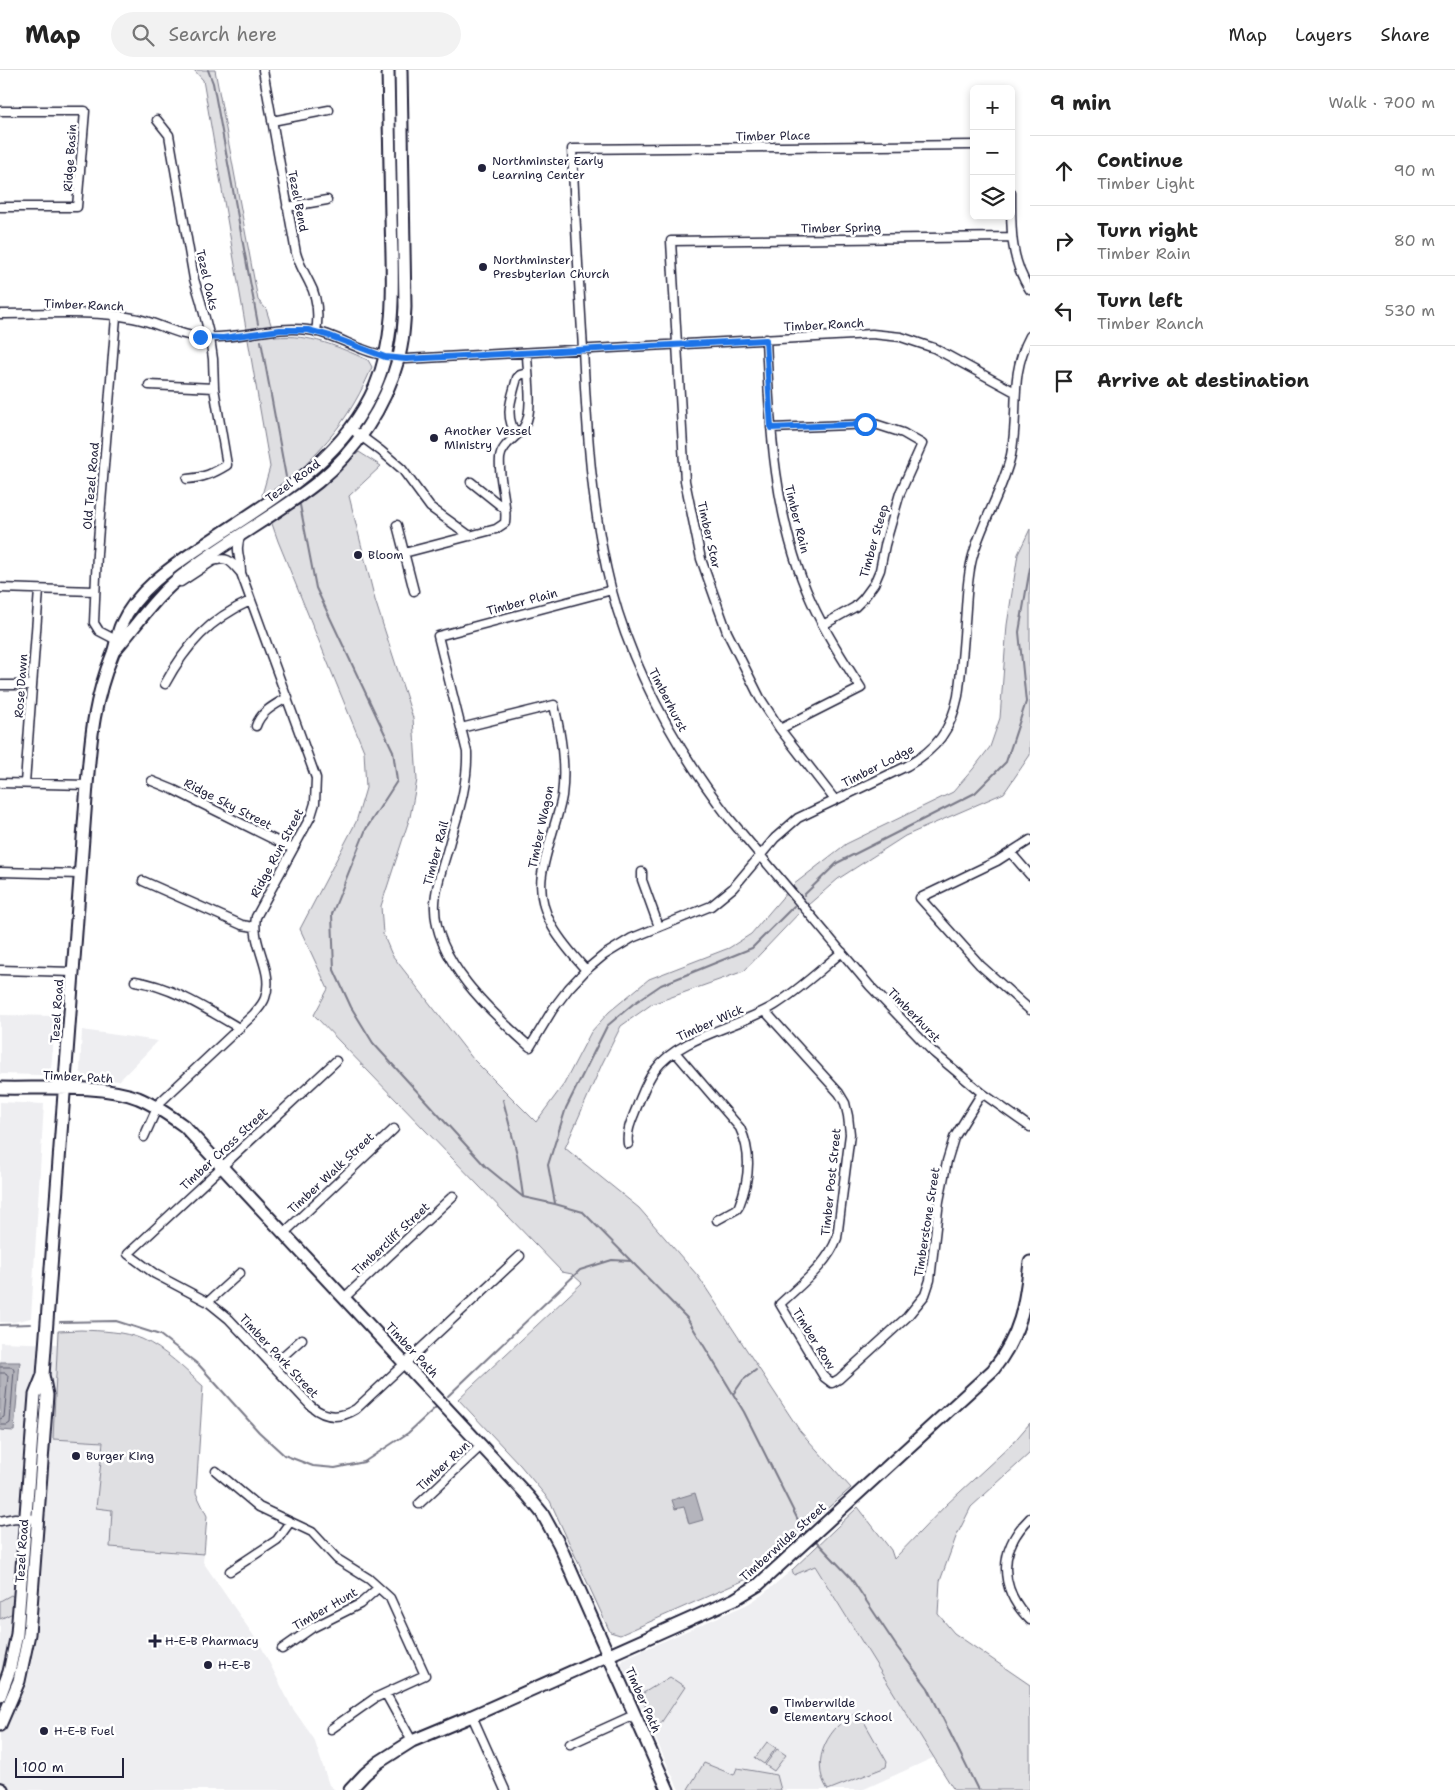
<!DOCTYPE html>
<meta charset="utf-8">
<style>
:root{--surface:#fff;--page:#f2f2f2;--text:#222;--muted:#767676;--line:#e0e0e0}
body{margin:0;font-family:"Shantell Sans",sans-serif;background:var(--page);color:var(--text)}
.controls{position:absolute;right:15px;top:15px;display:grid;overflow:hidden;border-radius:8px;box-shadow:0 2px 8px #0003}
.controls button{width:45px;height:45px;display:grid;place-items:center;padding:0;border:0;border-bottom:1px solid var(--line);background:var(--surface);color:var(--text);font:25px sans-serif}
.scale{position:absolute;left:15px;bottom:12px;width:109px;box-sizing:border-box;padding-left:5px;border:2px solid #22223b;border-top:0;font-size:14px;line-height:18px;white-space:nowrap;color:#22223b;-webkit-text-stroke:4px #fff;paint-order:stroke}
.stop{position:absolute;width:15px;height:15px;margin:-11px;border:4px solid #1a73e8;border-radius:50%;background:#fff}
.stop.end{background:#1a73e8;border-color:#fff;box-shadow:0 1px 5px #0008}
.list{margin:0;padding:0;list-style:none}
h2{display:flex;justify-content:space-between;align-items:center;height:65px;margin:0;padding:0 20px;font-size:21px}
h2 small{font-size:16px;font-weight:400;color:var(--muted)}
.list li{display:grid;grid-template-columns:32px 1fr auto;gap:15px;align-items:center;box-sizing:border-box;height:70px;padding:0 20px;border-top:1px solid var(--line)}
.list b{display:block;font-size:19px;white-space:nowrap}
.list p{margin:0;font-size:16px;white-space:nowrap;color:var(--muted)}
.list em{font-size:16px;font-style:normal;color:var(--muted)}
.icon{flex:none;width:28px;height:28px;fill:none;stroke:currentColor;stroke-width:2;stroke-linecap:round;stroke-linejoin:round}
.map{position:relative;flex:none;width:1030px;height:1720px;overflow:hidden}
header{display:flex;align-items:center;gap:30px;box-sizing:border-box;height:70px;padding:0 25px;background:var(--surface);border-bottom:1px solid var(--line)}
header strong{font-size:24px}
nav{display:flex;gap:28px;margin-inline-start:auto;font-size:18px}
.search{width:350px;height:45px;background:var(--page);display:flex;align-items:center;gap:12px;box-sizing:border-box;padding:0 18px;border-radius:28px;color:var(--muted);font-size:19px}
main{display:flex}
aside{flex:1;background:var(--surface)}
.map>svg:first-child{display:block}
.built{fill:#eeeef1}
.green{fill:#dfdfe2;stroke:#80808e}
.water{fill:#b4b4bc;stroke:#7a7a88}
.lines{fill:none;stroke-linecap:round;stroke-linejoin:round}
.shore{stroke:#5c5c6f;stroke-width:1}
.stream{stroke:#7a7a88;stroke-width:2}
.street-casing{stroke:#22223b;stroke-width:11}
.secondary-casing{stroke:#22223b;stroke-width:15}
.primary-casing{stroke:#22223b;stroke-width:16}
.street{stroke:#fff;stroke-width:8}
.secondary{stroke:#fff;stroke-width:11}
.primary{stroke:#fff;stroke-width:12}
.route{stroke:#1a73e8;stroke-width:6}
.poi-dot{fill:#22223b;stroke:#fff;stroke-width:2}
.labels{text-anchor:middle;dominant-baseline:central;stroke-width:5;stroke-linejoin:round;paint-order:stroke}
.street-label{font-size:12px;fill:#22223b;stroke:#fff}
.poi-label{font-size:12px;fill:#22223b;stroke:#fff;text-anchor:start}
</style>
<header>
<strong>Map</strong>
<div class="search"><svg class="icon" aria-label="search" viewBox="0 0 24 24"><circle cx="10" cy="10" r="6"/><path d="M15 15l6 6"/></svg>Search here</div>
<nav><a>Map</a><a>Layers</a><a>Share</a></nav>
</header>
<main>
<div class="map">
<svg width="1030" height="1720" viewBox="0 0 1030 1720">
<rect width="100%" height="100%" fill="#fff"/>
<filter id="ink" filterUnits="userSpaceOnUse"><feTurbulence type="fractalNoise" baseFrequency=".02" numOctaves="2"/><feDisplacementMap in="SourceGraphic" scale="10" xChannelSelector="R" yChannelSelector="G"/><feConvolveMatrix kernelMatrix="1 2 1 2 8 2 1 2 1" color-interpolation-filters="sRGB"/></filter>
<g filter="url(#ink)">
<path class="built" d="M0 945 56 946 51 998 41 1005 0 1004Z
M82 960 158 971 119 1011 85 1007 80 1001Z
M0 1032 44 1034 31 1248 14 1252H0Z
M0 1272 57 1274 53 1369 103 1372 96 1437 112 1440 110 1477 204 1484 203 1492 262 1578 291 1636 314 1669 329 1715 335 1720H0Z
M814 1496 935 1687 862 1720H679L621 1593 623 1589 748 1534 762 1525 792 1500 794 1505Z"/>
<path class="green" d="M194 0H215L258 230 266 239 275 267C311 264 336 276 368 290L372 297C356 335 337 363 307 392L317 420 359 382 381 396 349 426 375 530 413 648 417 710 410 747 381 836 383 864 392 885 473 989 536 1052 564 1014 591 962 609 942 649 909 729 878 751 864 793 815 846 774 953 722 973 699 990 677 1000 648 1007 555 1018 484 1030 459V685L1004 723 905 766 838 809 800 842 744 901 652 934 621 956 602 994 565 1078 639 1138 698 1206 800 1361 851 1418 792 1469 779 1484 747 1509 620 1565 610 1562 550 1431 520 1395 458 1329 582 1213 572 1204 562 1202 314 945 328 919 300 859 356 752 366 718 364 681 278 471 262 425 270 397 203 10Z
M81 1260C102 1261 123 1261 142 1269 165 1279 185 1300 203 1316L196 1423 207 1446 204 1484 110 1477 112 1440 96 1438 103 1372 53 1369 58 1261Z
M1030 1353V1383L971 1437 956 1467 940 1511 938 1544 954 1563 1030 1615V1720H954L815 1496 794 1505 792 1500 858 1437 891 1480 894 1489 947 1434 1012 1374Z
M11 1525 15 1528 13 1543 0 1549V1531Z
M670 1607 685 1617 657 1659 640 1625Z
M858 1641 887 1692 886 1697 828 1720C808 1690 830 1655 858 1641Z
M767 1672 776 1678 764 1694 755 1688Z
M777 1679 786 1685 774 1701 765 1695Z
M704 1693 734 1705 737 1698 777 1705 781 1720H689L688 1719Z"/>
<path class="water" d="M0 1292H20L14 1361 0 1360Z
M695 1423 703 1450 689 1454 684 1437 675 1439 672 1430Z"/>
<g class="lines">
<path class="shore" d="M0 1297H12L14 1300 10 1353 7 1355H0
M0 1303H6L8 1306 4 1347 0 1349"/>
<path class="stream" d="M208 0 213 13 258 254
M261 271 286 407
M300 435 316 518 393 681 397 711 366 759 332 844 334 900 351 937 373 973 485 1096 523 1127 555 1134 583 1142 687 1248 744 1342 802 1458 808 1463
M804 825 837 793 975 723 1006 692 1026 632 1019 562 1030 498
M503 1030 517 1084 523 1126
M555 1133 548 1095 566 1038 607 956 633 934 661 915 752 878 794 836
M60 1252 116 1251 160 1265 199 1295 259 1362 284 1385 313 1396 335 1398 364 1392 408 1363 436 1337
M0 1255 31 1254
M734 1323 743 1310 756 1300
M448 1326 580 1200 612 1190 631 1191
M815 1470 851 1508 897 1577 928 1618 978 1720"/>
<defs>
<path id="street" d="M263 0 296 183C299 194 304 202 309 212 318 228 319 244 316 262
M0 41H85L77 137H0
M157 50 169 65 194 209 201 232 210 268 213 289 214 318 227 395C214 403 203 408 187 409
M272 51 329 40
M974 75 572 79C575 146 579 212 583 279 587 360 591 439 611 518 633 601 677 680 729 748L870 916 933 982 982 1023 1030 1057
M1011 123C1011 158 1010 190 1030 220
M287 137 327 130
M0 244C41 244 93 240 133 248 157 252 178 266 202 267 238 270 273 255 308 260 327 262 344 272 362 279 376 285 390 287 406 289L872 264 901 267 934 278 1015 322
M116 247 97 483 94 553 99 561 120 572
M766 269C770 359 774 449 811 531 825 562 843 590 861 618L780 659
M149 315 214 318
M350 358 381 381 402 399 430 437 470 466
M771 358 875 354 903 363 922 374 900 423 885 475 880 500 874 514 863 529 855 537 823 555
M517 365C503 346 512 328 517 308L520 305 527 303
M471 412 506 440
M397 455 414 521
M404 483 496 459 505 453C508 431 498 410 500 388 502 373 519 367 525 355 534 339 527 302 527 283
M181 512 213 491C229 486 231 492 241 503
M0 518 94 521
M612 520 438 566 467 682C468 713 459 741 450 771 445 791 436 812 435 833 432 889 492 943 530 977L553 939 569 918 586 900 604 885 632 868 711 836 733 818 775 768 798 748 907 696C937 679 951 660 958 626 962 597 964 567 966 538 967 522 968 505 972 489 981 453 1003 421 1011 385 1020 343 1008 307 1030 266
M165 614C186 575 210 549 250 531
M0 615H32
M256 656C261 641 275 635 288 627
M461 658 554 635C561 665 566 695 562 726 560 739 555 753 551 767 548 779 544 791 542 804 536 844 561 872 586 900
M152 711 174 720 293 779
M0 713 87 715
M25 713 39 520
M835 730 780 659 760 628 727 562 701 489 685 411 671 171 1012 167
M1030 770 997 791 920 828 980 895 1030 940
M1011 783 1030 805
M0 802 80 804
M642 802V810L659 857
M143 811 242 855 254 857
M0 900 73 902
M135 911C173 917 206 939 239 958
M765 941 839 1023 845 1033 848 1046 850 1064 837 1168C827 1195 801 1214 780 1234L824 1307 832 1313 839 1309 907 1247 925 1225 930 1210 939 1131 947 1091 954 1068 982 1023
M675 982 740 1058C752 1083 749 1111 739 1136L737 1139 717 1150
M336 991 128 1184 155 1204 208 1232 229 1249 311 1336C325 1348 340 1349 356 1339L520 1186
M155 1037 254 944C258 939 263 934 265 928 275 900 251 877 256 847L311 746 315 733 316 708 241 503C241 488 234 480 241 465
M144 1067 157 1038
M628 1074C626 1059 633 1048 638 1034 643 1022 647 1010 655 1000 680 966 740 957 775 935 799 920 820 900 842 882
M284 1163 394 1059
M344 1228 453 1126
M208 1232 240 1203
M273 1295 302 1269
M216 1401 259 1437 312 1462 337 1489 369 1509 390 1528 425 1605 375 1628 331 1659
M419 1434 482 1375
M1030 1448C998 1479 998 1518 1030 1550
M0 1451 15 1448 38 1449
M230 1501 277 1470 290 1452
M282 1579 312 1558 360 1534 378 1518
M386 1624 412 1671
M472 1646 505 1720
M570 1674 634 1645"/>
<path id="secondary" d="M114 581C137 555 155 526 183 505 226 471 275 446 318 412 356 381 385 337 398 290 403 273 404 255 405 237L401 0
M0 1018C40 1019 101 1014 138 1028 155 1035 169 1045 184 1056L528 1426 542 1443 559 1474 668 1720
M0 1626 9 1602 17 1564 35 1325 43 1305
M0 1655 19 1611 29 1564 47 1325 43 1305 87 715C91 665 94 630 113 583 116 575 117 564 121 555 136 521 171 497 201 477 267 432 341 394 375 317 398 264 392 204 391 147 390 98 389 49 388 0
M350 1720 365 1704 379 1692 412 1671 472 1646 735 1529 758 1515 993 1300C1021 1264 1025 1236 1030 1192"/>
<path id="primary" d="M0 1719 2 1720"/>
</defs>
<use href="#street" class="street-casing"/>
<use href="#secondary" class="secondary-casing"/>
<use href="#primary" class="primary-casing"/>
<use href="#street" class="street"/>
<use href="#secondary" class="secondary"/>
<use href="#primary" class="primary"/>
</g>
</g>
<g class="lines" filter="url(#ink)">
<path class="route" d="M200 267 223 268 280 260H308L330 266 385 287 406 289 766 270 771 358 865 354"/>
</g>
<g class="poi-dot">
<circle cx="482" cy="98" r="5"/>
<circle cx="483" cy="197" r="5"/>
<circle cx="434" cy="368" r="5"/>
<circle cx="358" cy="485" r="5"/>
<circle cx="76" cy="1386" r="5"/>
<path d="M152.5 1563.5h5v5h5v5h-5v5h-5v-5h-5v-5h5z"/>
<circle cx="208" cy="1595" r="5"/>
<circle cx="774" cy="1640" r="5"/>
<circle cx="44" cy="1661" r="5"/>
</g>
<g class="labels">
<g class="street-label">
<text transform="translate(773 66) rotate(-1)">Timber Place</text>
<text transform="translate(70 88) rotate(-86)">Ridge Basin</text>
<text transform="translate(298 131) rotate(79)">Tezel Bend</text>
<text transform="translate(841 158) rotate(-1)">Timber Spring</text>
<text transform="translate(207 210) rotate(77)">Tezel Oaks</text>
<text transform="translate(84 235) rotate(2)">Timber Ranch</text>
<text transform="translate(824 255) rotate(-3)">Timber Ranch</text>
<text transform="translate(293 411) rotate(-36)">Tezel Road</text>
<text transform="translate(91 416) rotate(-85)">Old Tezel Road</text>
<text transform="translate(797 449) rotate(76)">Timber Rain</text>
<text transform="translate(709 465) rotate(77)">Timber Star</text>
<text transform="translate(874 471) rotate(-74)">Timber Steep</text>
<text transform="translate(522 532) rotate(-15)">Timber Plain</text>
<text transform="translate(21 616) rotate(-86)">Rose Dawn</text>
<text transform="translate(668 630) rotate(63)">Timberhurst</text>
<text transform="translate(878 696) rotate(-27)">Timber Lodge</text>
<text transform="translate(228 734) rotate(27)">Ridge Sky Street</text>
<text transform="translate(541 757) rotate(-78)">Timber Wagon</text>
<text transform="translate(277 783) rotate(-62)">Ridge Run Street</text>
<text transform="translate(436 783) rotate(-75)">Timber Rail</text>
<text transform="translate(57 941) rotate(-86)">Tezel Road</text>
<text transform="translate(914 945) rotate(46)">Timberhurst</text>
<text transform="translate(710 953) rotate(-24)">Timber Wick</text>
<text transform="translate(78 1007) rotate(3)">Timber Path</text>
<text transform="translate(224 1079) rotate(-43)">Timber Cross Street</text>
<text transform="translate(331 1103) rotate(-43)">Timber Walk Street</text>
<text transform="translate(831 1112) rotate(-84)">Timber Post Street</text>
<text transform="translate(927 1152) rotate(-81)">Timberstone Street</text>
<text transform="translate(391 1169) rotate(-43)">Timbercliff Street</text>
<text transform="translate(814 1269) rotate(58)">Timber Row</text>
<text transform="translate(412 1280) rotate(47)">Timber Path</text>
<text transform="translate(279 1286) rotate(47)">Timber Park Street</text>
<text transform="translate(443 1396) rotate(-43)">Timber Run</text>
<text transform="translate(783 1472) rotate(-42)">Timberwilde Street</text>
<text transform="translate(22 1481) rotate(-86)">Tezel Road</text>
<text transform="translate(325 1539) rotate(-30)">Timber Hunt</text>
<text transform="translate(643 1630) rotate(66)">Timber Path</text>
</g>
<g class="poi-label">
<text x="492" y="91">Northminster Early<tspan x="492" dy="14">Learning Center</tspan></text>
<text x="493" y="190">Northminster<tspan x="493" dy="14">Presbyterian Church</tspan></text>
<text x="444" y="361">Another Vessel<tspan x="444" dy="14">Ministry</tspan></text>
<text x="368" y="485">Bloom</text>
<text x="86" y="1386">Burger King</text>
<text x="165" y="1571">H-E-B Pharmacy</text>
<text x="218" y="1595">H-E-B</text>
<text x="784" y="1633">Timberwilde<tspan x="784" dy="14">Elementary School</tspan></text>
<text x="54" y="1661">H-E-B Fuel</text>
</g>
</g>
</svg>
<div class="controls">
<button>+</button>
<button>−</button>
<button><svg class="icon" aria-label="layers" viewBox="0 0 24 24"><path d="M12 4l9 5-9 5-9-5zM3 14l9 5 9-5"/></svg></button>
</div>
<div class="scale">100 m</div>
<div class="stop" style="left:865px;top:354px"></div>
<div class="stop end" style="left:200px;top:267px"></div>
</div>
<aside>
<h2>9 min<small>Walk · 700 m</small></h2>
<ul class="list">
<li><svg class="icon" aria-label="ahead" viewBox="0 0 24 24"><path d="M12 20V5M6 11l6-6 6 6"/></svg><div><b>Continue</b><p>Timber Light</p></div><em>90 m</em></li>
<li><svg class="icon" aria-label="right" viewBox="0 0 24 24"><path d="M7 20v-9h11M14 6l5 5-5 5"/></svg><div><b>Turn right</b><p>Timber Rain</p></div><em>80 m</em></li>
<li><svg class="icon" aria-label="left" viewBox="0 0 24 24"><path d="M17 20v-9H6M10 6l-5 5 5 5"/></svg><div><b>Turn left</b><p>Timber Ranch</p></div><em>530 m</em></li>
<li><svg class="icon" aria-label="arrive" viewBox="0 0 24 24"><path d="M6 21V4h12l-3 4 3 4H6"/></svg><div><b>Arrive at destination</b></div></li>
</ul>
</aside>
</main>
